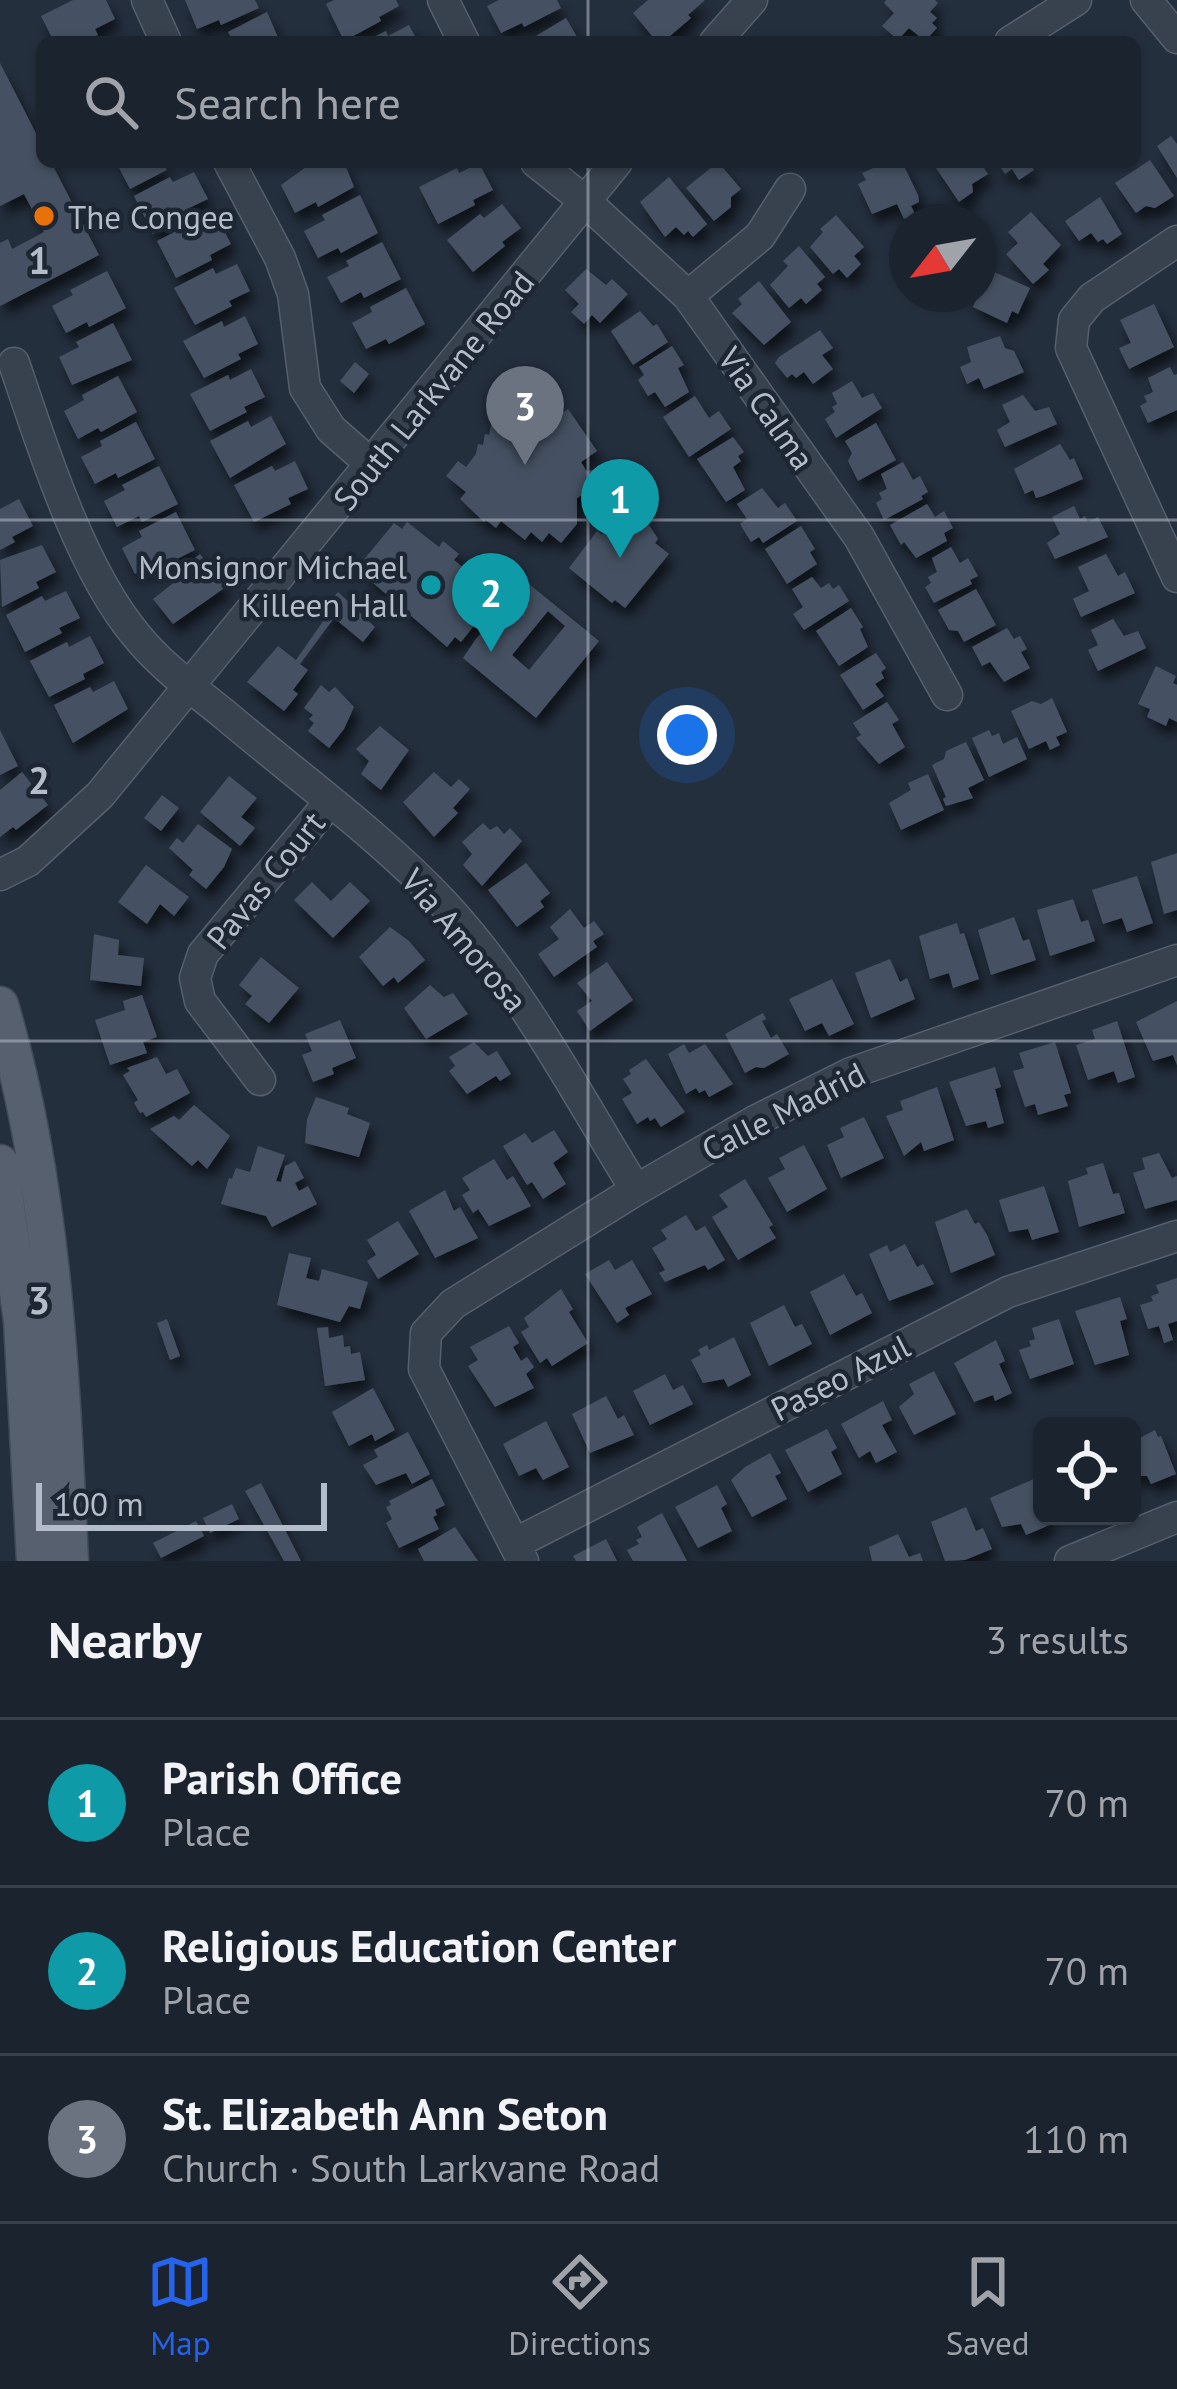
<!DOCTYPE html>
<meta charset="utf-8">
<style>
:root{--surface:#1b232e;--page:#282f3a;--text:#f1f3f6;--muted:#a0a4aa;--line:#39404a;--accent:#2563eb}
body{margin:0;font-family:"PT Sans",sans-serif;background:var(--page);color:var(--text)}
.controls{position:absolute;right:36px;bottom:36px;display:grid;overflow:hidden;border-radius:18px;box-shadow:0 3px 9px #0004}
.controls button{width:108px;height:108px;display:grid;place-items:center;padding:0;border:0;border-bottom:3px solid var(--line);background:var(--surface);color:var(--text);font:60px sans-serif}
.compass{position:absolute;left:889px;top:204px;width:108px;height:108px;border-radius:50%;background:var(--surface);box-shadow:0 3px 9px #0004;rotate:239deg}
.scale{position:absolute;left:36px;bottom:30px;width:291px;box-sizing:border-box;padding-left:12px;border:6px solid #b4bcc9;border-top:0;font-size:33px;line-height:42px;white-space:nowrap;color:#b4bcc9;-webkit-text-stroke:9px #1d2633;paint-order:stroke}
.you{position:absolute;left:687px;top:735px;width:42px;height:42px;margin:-30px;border:9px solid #fff;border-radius:50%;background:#1a73e8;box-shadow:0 0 0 18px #1a73e833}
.badge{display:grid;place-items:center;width:78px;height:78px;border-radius:50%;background:var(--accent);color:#fff;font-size:39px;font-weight:700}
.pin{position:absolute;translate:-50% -99px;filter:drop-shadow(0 3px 6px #0008)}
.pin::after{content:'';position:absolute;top:63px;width:42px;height:36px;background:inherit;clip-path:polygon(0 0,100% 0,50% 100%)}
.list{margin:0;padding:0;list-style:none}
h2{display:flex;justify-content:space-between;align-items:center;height:156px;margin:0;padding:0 48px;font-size:51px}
h2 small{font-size:39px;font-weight:400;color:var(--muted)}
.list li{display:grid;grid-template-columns:78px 1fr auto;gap:36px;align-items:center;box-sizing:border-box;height:168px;padding:0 48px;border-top:3px solid var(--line)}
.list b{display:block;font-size:45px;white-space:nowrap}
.list p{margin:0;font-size:39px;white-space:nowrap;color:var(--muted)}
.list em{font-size:39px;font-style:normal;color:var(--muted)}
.icon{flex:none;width:66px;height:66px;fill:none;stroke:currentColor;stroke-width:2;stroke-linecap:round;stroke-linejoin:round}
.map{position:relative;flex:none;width:1177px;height:1561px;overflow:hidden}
.search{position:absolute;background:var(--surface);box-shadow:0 3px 9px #0004;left:36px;right:36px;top:36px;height:132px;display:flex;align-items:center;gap:30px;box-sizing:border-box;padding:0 42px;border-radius:18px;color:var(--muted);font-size:45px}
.sheet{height:660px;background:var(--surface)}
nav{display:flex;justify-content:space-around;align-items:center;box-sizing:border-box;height:168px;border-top:3px solid var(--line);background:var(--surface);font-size:33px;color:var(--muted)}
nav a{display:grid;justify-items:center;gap:6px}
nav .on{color:var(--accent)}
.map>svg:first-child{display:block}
.building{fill:#455162;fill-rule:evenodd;filter:url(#shadow)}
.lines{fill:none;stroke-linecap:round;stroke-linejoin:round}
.minor-casing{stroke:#565f6c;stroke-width:33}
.major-casing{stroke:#414a57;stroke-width:39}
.minor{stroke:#38414e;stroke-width:30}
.major{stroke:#56606e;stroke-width:36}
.grid{fill:none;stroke:#b4bcc9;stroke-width:3;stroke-opacity:0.55}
.food-dot{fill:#e8710a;stroke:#1d2633;stroke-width:4.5}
.culture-dot{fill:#0f9aa8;stroke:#1d2633;stroke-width:4.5}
.labels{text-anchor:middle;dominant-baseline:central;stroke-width:9;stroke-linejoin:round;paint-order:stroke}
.poi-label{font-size:33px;fill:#b4bcc9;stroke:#1d2633;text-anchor:start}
.street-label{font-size:33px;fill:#b4bcc9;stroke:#1d2633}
.grid-label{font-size:39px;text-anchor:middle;font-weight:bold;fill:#b4bcc9;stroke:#1d2633;stroke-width:9;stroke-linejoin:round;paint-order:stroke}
</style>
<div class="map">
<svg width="1177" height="1561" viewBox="0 0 1177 1561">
<defs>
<filter id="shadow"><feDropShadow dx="5.5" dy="10" stdDeviation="6" flood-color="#0009"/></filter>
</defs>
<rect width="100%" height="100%" fill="#242f3e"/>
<path class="building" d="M73 0H106L115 19 95 29 98 35 83 42H54L41 16Z
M185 0H255L259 8 221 25 219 20 197 29Z
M334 0H396L399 6 379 17 381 21 344 41 326 4Z
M499 0H557L561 8 524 27 522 23 501 33 487 6Z
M648 0H705L688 15 691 18 663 42H657L633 13Z
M886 0H935L938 3 930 12 937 18 932 23 937 28 925 41 909 28 898 40 882 26 894 13 884 3Z
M267 12 280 42H221L231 37 228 32Z
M566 18 580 42H533L531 39Z
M409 25 418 42H364L386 31 388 36Z
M0 63 42 145V162H51L99 255 0 306V243L8 239 12 249 44 232 24 194 0 206Z
M1171 136 1177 144V178L1157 146Z
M1150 160 1174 196 1155 208 1146 206 1136 213 1115 183Z
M116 162H163L167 170 130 189Z
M313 162H344L354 187 318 207 316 202 295 213 281 185Z
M718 162 741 189 731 197V207L714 221 686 188Z
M902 162 918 195 919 202 911 206 915 214 904 219 897 204 872 214 858 184 866 180 862 173 882 164 884 168Z
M932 162H980L988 174 972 184 973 192 959 202Z
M997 162H1028L1034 170 1019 180 1012 169 1005 174Z
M479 163 493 190 473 200 475 205 438 224 419 187 457 168 459 173Z
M194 172 208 199 187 209 190 215 153 234 134 196 170 177 173 182Z
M669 177 707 224 693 237 688 231 684 235 676 227 665 237 640 202Z
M360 195 378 233 341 253 338 248 318 258 304 231 325 220 322 215Z
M1100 197 1122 234 1107 244 1103 239 1098 242 1091 233 1079 241 1065 221Z
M502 204 521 228 502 242 505 246 473 272 447 240 480 214 484 218Z
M1031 212 1061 245 1043 264 1049 270 1033 284 1006 254 1018 243 1008 232Z
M836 215 864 247 854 256 861 264 847 278 839 269 833 274 810 247 823 232 820 229Z
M217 217 231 244 210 255 212 260 176 278 157 241 194 222 196 228Z
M382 242 401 279 364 298 361 292 341 303 327 277 349 266 346 261Z
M799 246 825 277 817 284 822 290 806 304 801 298 789 308 770 285 788 266 783 261Z
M237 264 250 291 229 301 232 306 195 325 174 288 213 268 216 274Z
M586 269 606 285 612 279 628 294 600 323 592 315 584 324 571 312 579 304 565 290Z
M990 270 1030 288 1018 314 1012 311 1007 323 973 307 976 300 964 294H979V286L982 288Z
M107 271 126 308 89 327 87 322 66 333 52 306 73 295 70 290Z
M759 281 791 322 764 345 732 313 742 304 738 299Z
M406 288 425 324 389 344 386 339 366 349 352 323 372 312 370 307Z
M1154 304 1174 347 1129 369 1119 348 1131 343 1120 320Z
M640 311 653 326 657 324 668 342 633 365 611 331Z
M245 316 258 344 238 354 241 359 204 378 183 341 222 321 224 327Z
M113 323 132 360 72 385 59 357 79 347 76 342Z
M820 330 833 348 822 355 833 369 813 384 804 372 796 378 792 374 787 378 775 363 779 357Z
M1000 336 1005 348 1014 351 1024 372 984 389 979 378 967 384 960 367 971 362 967 347Z
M672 346 684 365 678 368 689 392 665 407 655 392 648 396 638 380 644 375 639 367Z
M355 362 369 374 354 393 340 381Z
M1170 367 1174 375 1177 374V410L1148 423 1140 406 1147 402 1144 396 1153 392 1148 378Z
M251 369 265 397 244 407 247 412 210 431 190 394 228 375 230 380Z
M118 376 137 412 101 432 98 428 78 439 64 411 84 400 82 395Z
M852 381 862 398 873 393 882 408 836 438 825 419 835 412 832 407 837 404 832 393Z
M526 391 530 396 535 392 553 420 568 409 597 451 581 462 587 472 591 470 615 487 602 504 587 492 577 498V524L561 543 549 533 542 542 531 532 525 540 501 521 496 528 486 520 484 522 460 499 466 492 446 476 458 461 466 467 476 454 478 444 483 445 485 434 489 435 496 400 514 403Z
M1023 395 1035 411 1049 407 1057 424 1005 447 997 430 1010 422 1002 405Z
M695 396 709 418 719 411 731 429 689 457 663 417Z
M271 416 286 444 230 478 210 441 248 421 251 427Z
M136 422 155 459 118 478 116 473 95 484 81 457 102 446 100 441Z
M876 423 896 460 858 481 848 461 852 453 845 441Z
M733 437 744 452 738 456 741 461 733 467 745 490 726 502 697 459Z
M1060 444 1070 460 1074 458 1083 479 1043 496 1036 498 1033 490 1025 494 1014 469Z
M295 461 308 489 288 498 291 504 254 522 234 485 272 466 275 471Z
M903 462 913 480 920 476 928 492 921 496 923 499 884 520 876 503 882 499 879 493 887 489 881 474Z
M159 466 178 504 142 522 139 516 117 527 104 501 125 490 122 485Z
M762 488 778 508 785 503 797 521 763 543 759 537 751 542 740 524 747 519 737 504Z
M19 499 33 526 12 537 15 542 0 550V509Z
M927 504 935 517 944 511 953 528 944 533 947 541 916 558 904 542 901 545 890 525Z
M626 505 647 522 658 539 655 543 669 554 625 608 615 600 612 603 569 568 597 531 602 535Z
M1074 506 1080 519 1085 516 1088 522 1098 517 1108 537 1055 559 1047 543 1060 534 1052 517Z
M176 512 195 550 159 568 156 564 135 574 122 548 142 537 139 531Z
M407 522 439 547 443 541 459 554 454 560 498 596 461 642 455 637 447 647 364 575 370 568 362 562 394 523 402 529Z
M801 526 815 549 810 552 817 564 787 584 765 549Z
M42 545 56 572 36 582 39 588 2 607 0 560Z
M951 547 960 563 968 558 978 576 970 580 972 584 934 603 925 587 931 583 928 577 937 572 932 558Z
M200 554 226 587 173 624 153 599 172 584 168 579Z
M1106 554 1118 576 1125 572 1135 593 1081 617 1073 599 1089 591 1078 567Z
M812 577 821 588 829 583 833 589 839 585 849 601 804 630 793 614 803 607 792 589Z
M529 584 599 641 536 718 463 658 476 639 495 618 499 621ZM548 611 565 626 529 670 512 655Z
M976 589 996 625 964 642 958 631 949 630 938 610Z
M66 591 80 618 59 628 62 633 25 652 6 615 42 596 45 601Z
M338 592 375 627 363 642 334 618 300 664 308 670 293 690 298 694 284 711 247 682 278 646 296 660 328 614 323 610Z
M851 608 863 627 860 629 868 647 839 666 816 631Z
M1113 619 1124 636 1138 631 1146 648 1098 671 1088 650 1098 645 1091 630Z
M1007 628 1014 639 1020 636 1027 649 1021 652 1030 668 1004 682 990 662 982 666 972 647Z
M90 636 104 663 83 674 85 679 49 697 30 661 67 642 69 647Z
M876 653 886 668 881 672 884 678 875 684 884 696 863 710 840 675Z
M1156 666 1176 676 1173 683 1177 685V722L1169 718 1166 726 1147 717 1150 709 1138 704Z
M114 681 128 709 73 743 54 705 90 687 93 692Z
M321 685 329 692 335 687 354 707 344 729 329 748 308 731 314 723 309 719 313 715 304 708Z
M1052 698 1067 732 1056 737 1060 745 1050 750 1046 741 1029 749 1011 711 1032 701 1041 704Z
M887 702 899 720 892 724 905 747 879 764 856 738 861 735 853 723Z
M380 726 409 750 381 790 361 774 369 761 356 749Z
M0 730 18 766 0 775Z
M989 730 992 736 999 733 1003 744 1017 737 1027 759 989 777 972 738Z
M966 742 984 780 968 788 973 798 946 806 943 799 946 797 932 765 944 759 946 751Z
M22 772 48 805 16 830 13 827 0 837V790Z
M434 772 451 787 459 779 470 789 453 808 458 813 434 837 403 802Z
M928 774 944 810 901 830 889 803 911 790 908 783Z
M229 776 257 798 241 817 255 828 240 846 200 812Z
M162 795 179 808 161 831 144 818Z
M483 823 490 830 497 826 504 834 510 828 522 841 482 886 463 865 472 854 462 842Z
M198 824 232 849 224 867 206 889 189 875 193 870 169 848 177 838 183 843Z
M1177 853V910L1164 914 1151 862Z
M526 863 550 893 540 901 544 907 517 927 488 890Z
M146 865 189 897 174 916 160 904 147 924 118 902Z
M1137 876 1153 923 1127 932 1122 918 1103 924 1092 890Z
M312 882 331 901 350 882 370 901 333 938 294 900Z
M1073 899 1081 922 1088 920 1095 941 1050 956 1037 910Z
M570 909 584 928 594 921 604 934 593 941 597 947 554 977 538 954 559 939 550 927Z
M1014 917 1023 941 1029 939 1036 960 991 975 978 930Z
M957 923 960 934 964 933 979 979 953 988 949 973 930 979 919 936Z
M390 927 409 941 425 960 398 983 394 977 383 986 359 957Z
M94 934 119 940 118 955 144 958 141 986 90 980Z
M261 957 299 988 269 1023 245 1004 252 996 239 985Z
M890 959 900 982 907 978 915 999 871 1018 855 973Z
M607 962 633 1000 590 1031 577 1011 592 1001 577 983Z
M832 979 854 1024 829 1036 822 1023 805 1031 789 999Z
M430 985 444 997 453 993 468 1014 426 1039 404 1008Z
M142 995 157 1037 143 1042 147 1053 110 1065 95 1020 125 1010 123 1001Z
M1177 1001V1065L1173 1055 1153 1061 1136 1022Z
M763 1013 766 1019 762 1021 771 1038 777 1034 789 1054 764 1068 756 1067 745 1073 725 1034Z
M340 1020 356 1058 332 1068 334 1074 313 1082 302 1055 312 1051 305 1034Z
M1117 1021 1135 1077 1118 1083 1114 1071 1088 1080 1076 1045 1095 1039 1092 1030Z
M474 1042 488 1056 497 1051 511 1074 500 1081 496 1076 467 1094 449 1071 455 1066 449 1057Z
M1055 1042 1071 1093 1064 1095 1068 1106 1038 1115 1035 1104 1025 1107 1013 1071 1024 1068 1019 1053Z
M684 1044 689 1053 705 1044 733 1084 709 1097 705 1090 699 1093 696 1088 686 1094 668 1054Z
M157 1057 166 1074 177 1069 190 1093 146 1117 143 1112 140 1113 134 1103 138 1100 123 1075 130 1071 127 1068Z
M646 1059 685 1112 661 1127 655 1118 650 1121 648 1117 637 1124 622 1099 632 1093 623 1079 631 1074 629 1070Z
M995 1067 1001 1087 995 1089 1004 1123 988 1128 986 1121 966 1126 949 1082Z
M937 1087 954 1140 924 1151 921 1142 904 1156 886 1116 903 1110 900 1101Z
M316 1097 349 1108 347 1114 370 1123 359 1157 305 1143 307 1119Z
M194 1105 230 1136 207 1169 198 1160 192 1166 150 1129 174 1116 179 1120Z
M864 1117 884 1158 841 1178 827 1145 844 1137 840 1128Z
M554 1130 568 1152 553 1163 566 1184 543 1199 532 1182 527 1185 503 1146 525 1133 532 1143Z
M804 1145 827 1189 787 1212 768 1178 785 1169 779 1158Z
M258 1146 285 1155 276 1181 281 1182 285 1166 295 1161 304 1178 295 1183 299 1191 308 1186 317 1204 272 1227 266 1216 221 1204 229 1178 232 1179 236 1168 250 1172Z
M1159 1153 1172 1178 1177 1176V1200L1145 1209 1133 1173 1145 1169 1142 1158Z
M494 1159 507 1180 513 1176 531 1206 489 1226 478 1209 473 1213 462 1195 470 1190 462 1178Z
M1103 1163 1113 1194 1119 1193 1125 1213 1079 1227 1068 1181 1088 1174 1086 1168Z
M745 1179 773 1225 769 1227 776 1238 738 1260 712 1217 728 1207 719 1195Z
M1044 1186 1059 1232 1032 1240 1028 1229 1009 1232 999 1200Z
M445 1190 454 1211 460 1207 478 1238 435 1258 409 1211Z
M967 1209 975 1224 979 1222 987 1235 995 1255 951 1273 935 1222Z
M686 1215 696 1231 705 1226 725 1260 708 1270 705 1265 665 1282 659 1273 665 1270 652 1248 667 1239 661 1230Z
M398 1221 419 1254 378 1279 367 1261 376 1255 367 1240Z
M905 1244 917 1267 923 1264 934 1284 889 1301 869 1254 887 1245 890 1252Z
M289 1253 311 1258 306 1278 319 1281 322 1269 368 1282 360 1309 349 1306 340 1322 277 1305Z
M609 1260 615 1270 632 1260 652 1294 625 1308 629 1315 617 1323 585 1274Z
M844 1274 856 1296 862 1293 872 1313 830 1335 810 1292Z
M1177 1278V1321L1168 1324 1173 1340 1164 1343 1159 1326 1148 1329 1140 1305 1153 1301 1151 1296 1159 1293 1156 1285Z
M561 1289 573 1309 569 1312 588 1343 552 1366 547 1358 540 1363 521 1332 529 1327 524 1318Z
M1120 1297 1127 1319 1120 1321 1129 1355 1095 1365 1075 1311Z
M784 1305 795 1327 802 1324 812 1344 769 1366 750 1323Z
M167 1319 180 1356 170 1360 157 1323Z
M1059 1319 1074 1364 1030 1379 1019 1350 1031 1346 1029 1341 1035 1339 1032 1328Z
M509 1326 519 1343 513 1347 521 1361 527 1357 534 1367 526 1374 534 1388 495 1407 468 1366 478 1360 470 1347Z
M328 1327 329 1338 343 1335 344 1347 350 1346 351 1354 360 1352 365 1380 325 1386 317 1328Z
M734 1337 751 1375 728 1387 724 1379 703 1383 691 1360 701 1355 698 1350 707 1345 709 1350Z
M996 1340 1005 1361 999 1364 1012 1393 995 1401 993 1395 974 1402 954 1363Z
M934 1371 956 1414 914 1435 899 1407 914 1394 909 1384Z
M665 1374 673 1390 683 1385 693 1404 650 1425 633 1391Z
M373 1388 395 1430 375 1441 372 1434 349 1446 332 1412Z
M606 1396 618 1419 624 1415 634 1435 590 1453 572 1414Z
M883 1401 892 1420 882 1425 897 1452 876 1463 870 1451 859 1458 841 1424Z
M546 1421 569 1467 543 1480 536 1468 519 1476 503 1444Z
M827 1429 837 1448 831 1452 842 1474 808 1492 785 1450Z
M1155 1430 1158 1437 1161 1436 1176 1474 1151 1484 1147 1476H1132V1442Z
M408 1432 430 1474 412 1484 406 1473 376 1485 363 1465 378 1457 374 1450Z
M770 1453 781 1473 775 1476 787 1499 752 1517 731 1480 745 1467Z
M432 1479 445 1505 435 1510 437 1515 433 1517 439 1529 399 1548 386 1523 392 1519 386 1507 391 1505 389 1501Z
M1034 1479 1042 1499V1516H1049L1052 1524 1026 1535 1021 1524 1002 1527 990 1498Z
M261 1483 278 1516 301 1561H284L245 1491Z
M717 1485 727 1504 721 1508 732 1531 698 1548 675 1507Z
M232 1504 239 1519 210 1533 203 1518Z
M966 1507 976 1531 983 1528 992 1549 965 1560 945 1561 931 1522Z
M662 1513 687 1561H633L627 1550 639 1544 636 1540 642 1537 637 1527Z
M196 1521 204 1536 161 1558 153 1543Z
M455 1527 478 1561H424L418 1549Z
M898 1534 909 1557 920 1553 923 1561H872L869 1547Z
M606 1539 617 1561H576L573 1556Z"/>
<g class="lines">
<defs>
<path id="minor" d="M147 0 166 42
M443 0 464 42
M1146 0 1177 38
M715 42 752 0
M1010 42 1076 0
M229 162 280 258 293 294 305 388 331 429 372 465
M536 162 586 202 688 296 859 537 947 695
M1177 241 1092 298 1074 320 1071 348 1177 577
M688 296 760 236 790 189
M14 363C42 446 80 568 136 635 160 665 194 690 224 714 297 776 378 834 444 904 522 988 576 1093 636 1190
M0 875 28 861 100 795 617 162
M260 1080 200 1001 195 978 203 954 329 803
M514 1544 1008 1292 1177 1236
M523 1561 424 1369 426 1333 453 1304 636 1190 755 1121 851 1073 1177 960
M1070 1561 1177 1517"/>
<path id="major" d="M0 1005C54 1188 61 1372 70 1561
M0 1163 22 1321 35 1561"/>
</defs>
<use href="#minor" class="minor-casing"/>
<use href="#major" class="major-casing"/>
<use href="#minor" class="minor"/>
<use href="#major" class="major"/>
</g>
<path class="grid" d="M588 0V42M588 162V1561M0 520H1177M0 1041H1177"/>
<circle class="food-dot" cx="44" cy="216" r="12"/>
<circle class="culture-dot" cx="431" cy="585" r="12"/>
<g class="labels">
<g class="poi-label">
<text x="68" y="216">The Congee</text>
<text x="407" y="566" text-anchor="end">Monsignor Michael<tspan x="407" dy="38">Killeen Hall</tspan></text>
</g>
<g class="street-label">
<text transform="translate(433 390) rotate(-51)">South Larkvane Road</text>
<text transform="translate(767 408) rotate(55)">Via Calma</text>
<text transform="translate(265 880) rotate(-51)">Pavas Court</text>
<text transform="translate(465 940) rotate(50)">Via Amorosa</text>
<text transform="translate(783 1111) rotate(-27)">Calle Madrid</text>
<text transform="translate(840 1377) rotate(-27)">Paseo Azul</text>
</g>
</g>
<g class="grid-label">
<text x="39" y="274">1</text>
<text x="39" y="794">2</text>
<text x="39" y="1314">3</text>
</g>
</svg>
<div class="controls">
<button><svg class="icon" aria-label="locate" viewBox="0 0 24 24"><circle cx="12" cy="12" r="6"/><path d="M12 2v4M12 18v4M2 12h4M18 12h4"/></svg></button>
</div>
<svg class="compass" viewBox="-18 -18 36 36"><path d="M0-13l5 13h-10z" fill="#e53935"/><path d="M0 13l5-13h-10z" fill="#a0a4aa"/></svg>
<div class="scale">100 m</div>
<div class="you"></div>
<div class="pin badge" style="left:620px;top:558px;background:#0f9aa8">1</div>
<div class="pin badge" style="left:491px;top:652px;background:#0f9aa8">2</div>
<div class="pin badge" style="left:525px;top:465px;background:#6b7280">3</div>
<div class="search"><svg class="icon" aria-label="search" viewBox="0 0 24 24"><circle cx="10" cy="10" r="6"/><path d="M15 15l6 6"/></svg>Search here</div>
</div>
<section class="sheet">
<h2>Nearby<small>3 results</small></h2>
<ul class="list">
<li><span class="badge" style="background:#0f9aa8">1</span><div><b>Parish Office</b><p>Place</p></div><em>70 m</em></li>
<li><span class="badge" style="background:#0f9aa8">2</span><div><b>Religious Education Center</b><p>Place</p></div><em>70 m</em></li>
<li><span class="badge" style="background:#6b7280">3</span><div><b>St. Elizabeth Ann Seton</b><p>Church · South Larkvane Road</p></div><em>110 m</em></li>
</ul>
</section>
<nav>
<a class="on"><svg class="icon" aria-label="map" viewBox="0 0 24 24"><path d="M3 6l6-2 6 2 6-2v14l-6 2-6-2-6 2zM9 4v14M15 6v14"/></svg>Map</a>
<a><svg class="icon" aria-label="directions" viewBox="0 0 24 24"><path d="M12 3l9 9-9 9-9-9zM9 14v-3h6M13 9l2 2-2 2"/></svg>Directions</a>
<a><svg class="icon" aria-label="saved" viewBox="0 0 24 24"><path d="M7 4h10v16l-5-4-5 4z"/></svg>Saved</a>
</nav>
